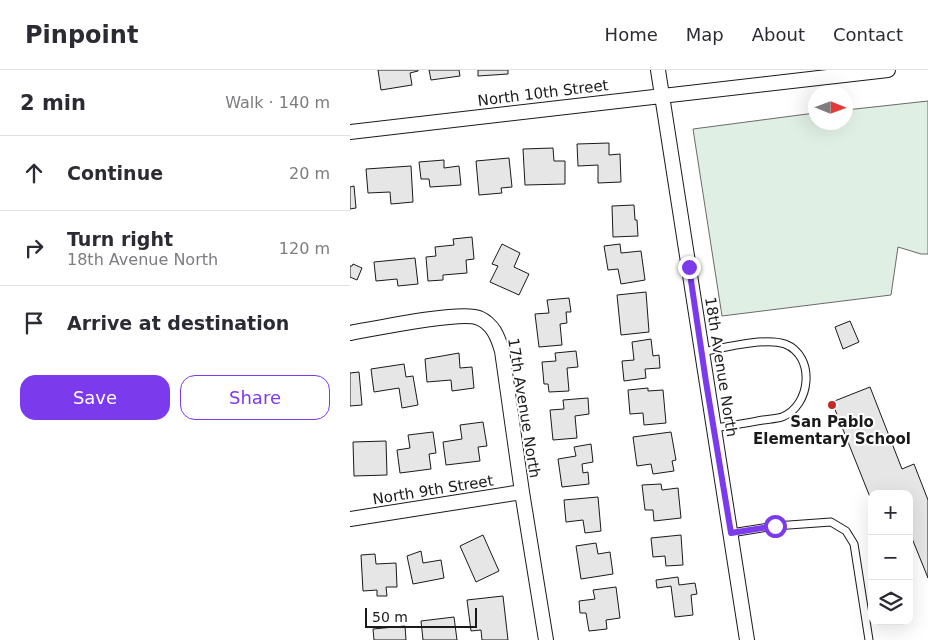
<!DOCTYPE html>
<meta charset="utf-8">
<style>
:root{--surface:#fff;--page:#f7f7f7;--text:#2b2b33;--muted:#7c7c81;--line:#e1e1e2;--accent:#7c3aed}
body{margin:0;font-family:"DejaVu Sans",sans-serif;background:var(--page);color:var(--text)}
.controls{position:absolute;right:15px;bottom:15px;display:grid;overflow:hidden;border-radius:10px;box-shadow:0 5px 20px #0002}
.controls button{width:45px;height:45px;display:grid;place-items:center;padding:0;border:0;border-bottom:1px solid var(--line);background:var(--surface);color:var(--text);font:25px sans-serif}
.compass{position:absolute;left:458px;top:15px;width:45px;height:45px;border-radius:50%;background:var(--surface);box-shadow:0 5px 20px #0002;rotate:91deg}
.scale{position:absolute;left:15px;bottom:12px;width:112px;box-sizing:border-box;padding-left:5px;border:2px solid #1a1a1a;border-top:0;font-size:14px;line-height:18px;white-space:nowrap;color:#1a1a1a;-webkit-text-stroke:4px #fff;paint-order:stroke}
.stop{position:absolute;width:15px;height:15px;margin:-11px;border:4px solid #7c3aed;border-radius:50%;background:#fff}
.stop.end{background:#7c3aed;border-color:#fff;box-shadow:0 1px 5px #0008}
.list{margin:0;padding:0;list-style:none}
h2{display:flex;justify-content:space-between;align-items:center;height:65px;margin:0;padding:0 20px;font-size:21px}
h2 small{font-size:16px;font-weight:400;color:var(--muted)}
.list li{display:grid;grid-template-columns:32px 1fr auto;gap:15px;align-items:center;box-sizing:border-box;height:75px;padding:0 20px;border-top:1px solid var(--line)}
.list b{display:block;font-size:19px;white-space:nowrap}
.list p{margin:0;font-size:16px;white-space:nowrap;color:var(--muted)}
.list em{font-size:16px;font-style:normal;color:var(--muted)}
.actions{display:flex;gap:10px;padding:15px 20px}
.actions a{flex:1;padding:11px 0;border:1px solid var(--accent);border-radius:15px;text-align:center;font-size:18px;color:var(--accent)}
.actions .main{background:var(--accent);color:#fff}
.icon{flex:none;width:28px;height:28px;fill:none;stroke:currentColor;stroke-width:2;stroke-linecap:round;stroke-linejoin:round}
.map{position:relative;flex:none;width:578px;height:570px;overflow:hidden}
header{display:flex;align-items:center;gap:30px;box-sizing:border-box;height:70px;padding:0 25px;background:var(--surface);border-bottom:1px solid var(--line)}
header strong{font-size:24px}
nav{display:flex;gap:28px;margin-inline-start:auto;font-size:18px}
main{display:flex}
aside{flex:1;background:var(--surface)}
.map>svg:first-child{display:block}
.green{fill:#e0efe3;stroke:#6a6a6a}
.building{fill:#e6e6e6;stroke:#1a1a1a}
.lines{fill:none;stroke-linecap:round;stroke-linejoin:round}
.lane-casing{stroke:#1a1a1a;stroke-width:9}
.street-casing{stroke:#1a1a1a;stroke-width:16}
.lane{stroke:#fff;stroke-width:7}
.street{stroke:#fff;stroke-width:14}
.route{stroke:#7c3aed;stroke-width:6}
.poi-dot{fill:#c62828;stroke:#fff;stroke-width:2}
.labels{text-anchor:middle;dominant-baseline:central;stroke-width:4;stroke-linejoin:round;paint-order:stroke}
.street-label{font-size:15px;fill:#1a1a1a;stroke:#fff}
.poi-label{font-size:15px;font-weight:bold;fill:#1a1a1a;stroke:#fff}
</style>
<header>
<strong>Pinpoint</strong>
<nav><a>Home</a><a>Map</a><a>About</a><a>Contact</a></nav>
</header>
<main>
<aside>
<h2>2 min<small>Walk · 140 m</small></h2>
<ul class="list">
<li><svg class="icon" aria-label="ahead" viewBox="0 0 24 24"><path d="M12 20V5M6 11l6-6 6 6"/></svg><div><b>Continue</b></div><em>20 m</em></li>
<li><svg class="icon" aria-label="right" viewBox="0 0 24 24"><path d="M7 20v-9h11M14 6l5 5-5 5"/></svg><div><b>Turn right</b><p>18th Avenue North</p></div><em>120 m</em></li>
<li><svg class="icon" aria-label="arrive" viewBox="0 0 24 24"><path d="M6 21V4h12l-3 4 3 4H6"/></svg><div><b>Arrive at destination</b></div></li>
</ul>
<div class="actions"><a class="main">Save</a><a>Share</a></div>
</aside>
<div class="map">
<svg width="578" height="570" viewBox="0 0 578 570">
<rect width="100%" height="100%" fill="#fff"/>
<path class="green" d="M578 31V184H571L548 177 541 225 372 246 343 59 465 43 466 52H496V40Z"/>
<path class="building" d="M28 0H68V1L60 3 62 15 31 20Z
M79 0H109L110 6 81 10Z
M128 0H158V4L128 6Z
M259 73V85L270 84 271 112 248 113V95L228 96 227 74Z
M203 78 204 91H215V114L175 115 173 79Z
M159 88 162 117 151 118 152 123 129 125 126 91Z
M94 90V98L109 96 111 115 80 117 79 109H71L69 92Z
M61 96 63 132 41 134 40 122 18 123 16 99Z
M4 116 6 138 0 139V117Z
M284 135 285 150H287L288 166 263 167 262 136Z
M122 167 124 189 116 190 117 203 93 205V210L78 211 76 187 86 186 85 177 104 175 103 169Z
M152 174 170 183 164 197 179 204 169 225 140 212 148 196 142 194Z
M270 174 271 183 291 181 295 210 271 214 268 199 258 200 254 176Z
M65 188 68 214 48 216 47 209 26 211 24 192Z
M3 194 12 198 7 210 0 207V196H2Z
M296 222 299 262 271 265 267 225Z
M219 228 221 242H216L217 253 210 254 212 275 189 277 185 244 199 243 197 230Z
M500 251 509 272 493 279 485 257Z
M301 269 303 286 309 285 310 298 295 299 296 308 274 311 272 291 284 290 282 272Z
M226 281 228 297 217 298 219 321 199 322 198 314H194L192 292 206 291 205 283Z
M109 283 110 298 122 297 124 318 102 321 101 310 77 312 75 289Z
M54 294 56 307 63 306 68 335 52 338 49 318 24 322 21 299Z
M9 302 12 335 0 336V303Z
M520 317 552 399 564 394 578 430V508L559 461V424H522V432L482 332Z
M298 318V321L313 320 316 353 294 355 293 343 280 344 278 320Z
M238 328 239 344 225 346 227 368 203 370 200 340 214 339 213 330Z
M133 352 137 376 128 377 130 391 96 395 93 372 112 369 110 355Z
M83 362 86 383 79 384 81 399 50 403 47 380 60 378 58 365Z
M321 362 326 390 322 391 324 401 303 404 301 394 287 396 283 367Z
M36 371 37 405 4 406 3 372Z
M241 374 243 392 232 394 233 403 238 402 239 414 212 417 208 389 226 386 224 377Z
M311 414 312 420 328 418 331 448 304 451 303 440H295L292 415Z
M248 427 251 461 235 463 233 450 216 452 214 430Z
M133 465 149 501 126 512 110 476Z
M331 465 333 495 316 496 315 486 303 487 301 468Z
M246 473 248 484 260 482 263 504 231 509 226 476Z
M71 481 73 493 91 490 94 508 63 514 57 486Z
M25 484 26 494 46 493 47 517H36L37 526H27V520L13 521 11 485Z
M328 507 329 515 345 513 347 524 341 525 343 545 325 547 321 516 307 518 306 510Z
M266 517 270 548 256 550 257 559 239 561 236 543H230L229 531 245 529 243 520Z
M153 526 158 570H132L131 560 121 561 117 530Z
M104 547 107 570H73L71 551Z
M55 556 56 570H24L23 559Z"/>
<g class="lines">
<defs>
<path id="lane" d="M351 282C373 278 415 267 435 274 466 286 461 336 432 347 426 349 419 349 413 350 396 353 380 356 364 358
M381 463 425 456 481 452 496 461 504 474 519 570"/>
<path id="street" d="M308 0 397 570
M0 62 538 0
M0 263C23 259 112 240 129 248 143 254 148 267 152 281L172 422 196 570
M0 449 172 422"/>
</defs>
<use href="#lane" class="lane-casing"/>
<use href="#street" class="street-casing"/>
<use href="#lane" class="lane"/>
<use href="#street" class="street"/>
</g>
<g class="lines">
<path class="route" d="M339 197 356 312 381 463 425 456"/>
</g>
<circle class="poi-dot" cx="482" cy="335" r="5"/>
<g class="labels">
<g class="street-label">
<text transform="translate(193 23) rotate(-7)">North 10th Street</text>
<text transform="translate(371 297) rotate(81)">18th Avenue North</text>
<text transform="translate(174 338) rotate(81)">17th Avenue North</text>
<text transform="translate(83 420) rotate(-9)">North 9th Street</text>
</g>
<g class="poi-label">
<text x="482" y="352">San Pablo<tspan x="482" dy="17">Elementary School</tspan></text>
</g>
</g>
</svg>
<div class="controls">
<button>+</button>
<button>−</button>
<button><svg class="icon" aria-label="layers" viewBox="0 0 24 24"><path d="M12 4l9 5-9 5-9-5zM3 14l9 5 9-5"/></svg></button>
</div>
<svg class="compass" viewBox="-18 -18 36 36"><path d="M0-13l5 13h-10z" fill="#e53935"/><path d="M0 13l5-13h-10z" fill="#7c7c81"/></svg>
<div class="scale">50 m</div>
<div class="stop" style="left:425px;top:456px"></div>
<div class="stop end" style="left:339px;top:197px"></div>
</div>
</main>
